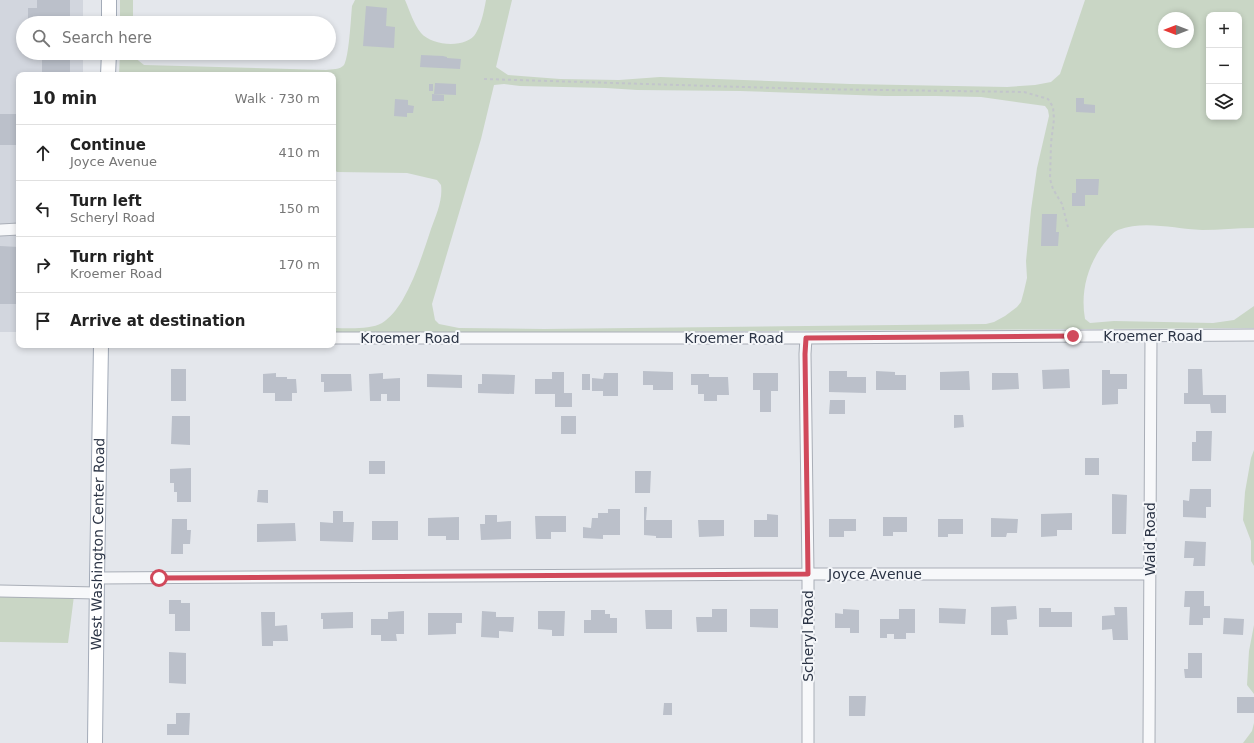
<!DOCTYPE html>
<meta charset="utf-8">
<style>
:root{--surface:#fff;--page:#f2f2f2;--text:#222;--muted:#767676;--line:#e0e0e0}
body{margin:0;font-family:"DejaVu Sans",sans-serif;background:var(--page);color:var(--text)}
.controls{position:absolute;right:12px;top:12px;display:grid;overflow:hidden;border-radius:8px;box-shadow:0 2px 6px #0003}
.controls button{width:36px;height:36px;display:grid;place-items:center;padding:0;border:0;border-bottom:1px solid var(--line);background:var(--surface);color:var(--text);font:20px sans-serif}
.compass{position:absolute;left:1158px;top:12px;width:36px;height:36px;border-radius:50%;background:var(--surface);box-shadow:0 2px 6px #0003;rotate:270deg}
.stop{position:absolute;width:12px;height:12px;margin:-9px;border:3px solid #d1495b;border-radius:50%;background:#fff}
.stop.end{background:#d1495b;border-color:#fff;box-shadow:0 1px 4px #0008}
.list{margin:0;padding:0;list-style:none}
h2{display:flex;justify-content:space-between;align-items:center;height:52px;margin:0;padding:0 16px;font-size:17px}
h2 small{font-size:13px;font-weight:400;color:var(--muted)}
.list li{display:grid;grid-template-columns:26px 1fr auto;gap:12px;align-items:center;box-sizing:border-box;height:56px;padding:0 16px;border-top:1px solid var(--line)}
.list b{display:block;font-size:15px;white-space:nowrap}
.list p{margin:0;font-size:13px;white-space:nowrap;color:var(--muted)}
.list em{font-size:13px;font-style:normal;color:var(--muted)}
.icon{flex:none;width:22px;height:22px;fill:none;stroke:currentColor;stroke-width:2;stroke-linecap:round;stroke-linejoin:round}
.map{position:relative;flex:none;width:1254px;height:743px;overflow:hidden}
.search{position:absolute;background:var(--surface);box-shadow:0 2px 6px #0003;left:16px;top:16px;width:320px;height:44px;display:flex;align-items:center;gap:10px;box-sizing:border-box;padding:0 14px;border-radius:22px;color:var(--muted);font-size:15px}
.panel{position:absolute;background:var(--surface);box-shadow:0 2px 6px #0003;left:16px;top:72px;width:320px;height:276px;border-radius:8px}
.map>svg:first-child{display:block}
.built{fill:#d2d6de}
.green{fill:#c9d6c5;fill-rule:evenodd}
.building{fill:#bbc0ca}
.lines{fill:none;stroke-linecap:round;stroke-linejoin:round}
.minor-casing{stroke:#a9aeb7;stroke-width:13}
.major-casing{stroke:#a3abb8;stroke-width:16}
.path{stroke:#c2c5cb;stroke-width:2;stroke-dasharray:3 3;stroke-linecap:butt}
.minor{stroke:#f7f8fa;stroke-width:11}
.major{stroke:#fff;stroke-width:14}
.route{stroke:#d1495b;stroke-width:5}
.labels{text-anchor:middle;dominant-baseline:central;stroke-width:4;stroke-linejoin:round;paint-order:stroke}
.street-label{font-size:14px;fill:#2b3445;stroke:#f4f6f9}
</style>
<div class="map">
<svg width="1254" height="743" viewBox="0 0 1254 743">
<rect width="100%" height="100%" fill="#e4e7ec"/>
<path class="built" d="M0 0H83V23H23V53H83V75H19V332H0Z"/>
<path class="green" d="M120 0H133V23H120Z
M355 0H405C410 11 413 23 421 33 432 46 467 49 476 33 482 23 484 10 486 0H512L496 67 508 75 560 79 619 80 660 77 850 84 1007 87 1035 85 1051 82 1060 74 1085 0H1254V228C1237 228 1220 230 1202 230 1174 229 1145 220 1118 230 1113 232 1110 237 1107 240 1088 262 1080 291 1085 319L1090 323 1114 321 1213 323 1234 320 1254 306V328L590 332 333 333V328C347 328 370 330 382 323 390 318 397 309 402 301 415 279 423 253 431 229 436 215 443 200 441 185L437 180 407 173 337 172 334 169 333 165V75H119L120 53H133L134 57 144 65 326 70C332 69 340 70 344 65 349 57 351 17 352 6ZM1209 15H1239V117H1209ZM1164 18H1188V42H1164ZM504 84 520 86 606 88 637 90 740 91 885 96H936L981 97 1045 106 1048 110 1049 116 1037 168 1031 210 1026 261 1027 278 1024 291 1021 302 1017 307 1005 316 994 322 986 324 544 329 459 328 439 324 435 320 432 304 481 139 494 85Z
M1254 450V566L1251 561V541L1243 520 1245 492 1251 458Z
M0 587 75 588 68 643 0 642Z
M1254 625V694L1247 685 1249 651Z
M1254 723V743H1243L1252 731Z"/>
<path class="building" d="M37 0H70V23H28V8H37Z
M366 6 387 8 386 26 395 27 394 48 363 46Z
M54 53H70V75H42V59H54Z
M421 55 443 56 447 57V58L461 59 460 69 420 67Z
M435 83 456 84V95L434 94Z
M429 84H433V91H429Z
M432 94 444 95V101H432Z
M1076 98H1084V104L1095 105V113L1076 112Z
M395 99 408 100V105L414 106 413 113H407V117L394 116Z
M0 114H19V145H0Z
M1076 179H1099L1098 195H1085V206H1072V193H1076Z
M1042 214H1057L1056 232H1059L1058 246H1041Z
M0 246 19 247V304H0Z
M171 369H186V401H171Z
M1069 369 1070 388 1043 389 1042 370Z
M1188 369H1202L1203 395H1226V413H1211L1210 404H1184V393H1188Z
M1102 370H1110V374H1127V389H1118V404L1102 405Z
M643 371 673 372V390H653V385H643Z
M829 371H847V377H866V393L829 392Z
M876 371 895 372V375H906V390H876Z
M969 371 970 390H940V372Z
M552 372H564V393H572V407H555V394H535V379H552Z
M276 373V377H287V379H296L297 393H292V401H275V393H263V374Z
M383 373V379L400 378V401H387V394H381V401H370L369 374Z
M604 373H618V396H603V391H592V378L603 379Z
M753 373H778V391H771V412H760V390H753Z
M992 373H1018L1019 389 992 390Z
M321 374H351L352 391 324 392V382H321Z
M427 374 462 375V388L427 387Z
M482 374 515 375 514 394 478 393V384H482Z
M582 374H590V390H582Z
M691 374H709V377H728L729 395H717V401H704V394H698V385H691Z
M830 400H845V414H829Z
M954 415H963L964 427 954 428Z
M172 416H190V445L171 444Z
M561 416H576V434H561Z
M1196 431H1212L1211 461H1192V442H1196Z
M1085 458H1099V475H1085Z
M369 461H385V474H369Z
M191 468V502H177V492H174V483H170V469Z
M635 471H651L650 493H635Z
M1190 489H1211V507H1206V518L1183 517V500L1189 501Z
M258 490H268V503L257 502Z
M1112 494 1127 495 1126 534H1112Z
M644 507H647L646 520H672V538H656V536L644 535Z
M608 509H620V535H603V539L583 538V527L591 528 592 518H598V513H608Z
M333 511H343V522H354L353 542 320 541V522L333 523Z
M1072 513V530H1057V536L1041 537V514Z
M767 514 778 515V537H754V520H767Z
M485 515H497V522L511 521V539L481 540 480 524H485Z
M535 516H566V532H551V539H536Z
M459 517V540H446V536H428V518Z
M883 517H907V532H893V536H883Z
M991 518 1018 519 1017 533H1007L1006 537H991Z
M172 519H187V530H191L190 544H183V554H171Z
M829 519H856V531H844V537H829Z
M938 519H963V534H948V537H938Z
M698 520H724V536L699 537Z
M372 521H398V540H372Z
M295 523 296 541 257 542V524Z
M1185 541 1206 542 1205 566H1193L1194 558H1184Z
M1185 591H1204V606H1210V618H1203V625H1189L1190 607H1184Z
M169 600H181V603H190V631H175V614H169Z
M1016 606 1017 619 1007 620 1008 635H991V607Z
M1114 607H1127L1128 640H1113L1112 629 1102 630V616L1115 615Z
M939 608 966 609 965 624 939 623Z
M1039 608H1051V612H1072V627H1039Z
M712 609H727V632H697L696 617H712Z
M750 609H778V628L750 627Z
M843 609 859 610V633H850V628H835V613L843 614Z
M899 609H915V633H906V639H894V634H887V638H880V619H899Z
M591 610H605V614H610V618H617V633H584V620H591Z
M645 610H672V629H646Z
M404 611V634H396L397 641H381V635H371V619H388V612Z
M482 611 496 612V617H514L513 632 499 631V638L481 637Z
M538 611H565L564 636H552V630L538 629Z
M261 612H275V626L287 625 288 641H273V646H262Z
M353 612V628L323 629V619H321V613Z
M428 613H462V623H456V634L428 635Z
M1224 618 1244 619 1243 635 1223 634Z
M169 652 186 653V684L169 683Z
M1188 653H1202V678H1185L1184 669H1188Z
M849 696H866L865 716H849Z
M1237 697H1254V713H1237Z
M664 703H672V715H663Z
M176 713H190L189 735H167V724H176Z"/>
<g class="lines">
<defs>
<path id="minor" d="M0 230 19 229
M333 338H806L1254 335
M806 338 805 354 808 574V743
M97 578 808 574H1150
M0 591 97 593
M1149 743 1151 336"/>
<g id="major">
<path d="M109 23V0"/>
<path d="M108 75 109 53"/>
<path id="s1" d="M95 743 97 578 101 345"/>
</g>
</defs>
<use href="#minor" class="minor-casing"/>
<use href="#major" class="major-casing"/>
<path class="path" d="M484 79 809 89 1024 92 1048 99 1053 107 1054 119 1051 143 1050 179 1053 189 1062 204 1068 227"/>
<use href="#minor" class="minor"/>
<use href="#major" class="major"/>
</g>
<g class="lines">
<path class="route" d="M159 578 808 574 805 354 806 338 1073 336"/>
</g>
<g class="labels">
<g class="street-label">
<text x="1153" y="336">Kroemer Road</text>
<text x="410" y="338">Kroemer Road</text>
<text x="734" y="338">Kroemer Road</text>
<text transform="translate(1150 539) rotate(-90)">Wald Road</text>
<text stroke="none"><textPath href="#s1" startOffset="199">West Washington Center Road</textPath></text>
<text x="875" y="574">Joyce Avenue</text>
<text transform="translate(808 636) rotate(-90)">Scheryl Road</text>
</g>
</g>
</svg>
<div class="controls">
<button>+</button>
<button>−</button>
<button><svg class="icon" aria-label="layers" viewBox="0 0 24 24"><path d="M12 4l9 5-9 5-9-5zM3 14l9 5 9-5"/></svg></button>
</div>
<svg class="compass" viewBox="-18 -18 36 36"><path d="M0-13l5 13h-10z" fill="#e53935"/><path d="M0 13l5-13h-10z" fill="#767676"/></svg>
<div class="stop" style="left:159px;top:578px"></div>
<div class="stop end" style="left:1073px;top:336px"></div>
<div class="search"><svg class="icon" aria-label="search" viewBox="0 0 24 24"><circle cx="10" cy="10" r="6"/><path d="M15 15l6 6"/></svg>Search here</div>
<section class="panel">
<h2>10 min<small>Walk · 730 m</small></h2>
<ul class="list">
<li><svg class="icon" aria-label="ahead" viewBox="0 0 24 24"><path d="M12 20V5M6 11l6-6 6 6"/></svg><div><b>Continue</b><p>Joyce Avenue</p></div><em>410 m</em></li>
<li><svg class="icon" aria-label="left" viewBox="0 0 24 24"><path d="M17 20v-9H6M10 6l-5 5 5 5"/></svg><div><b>Turn left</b><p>Scheryl Road</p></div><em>150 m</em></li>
<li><svg class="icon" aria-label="right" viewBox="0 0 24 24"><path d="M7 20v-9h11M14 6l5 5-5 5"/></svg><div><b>Turn right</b><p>Kroemer Road</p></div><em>170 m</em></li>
<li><svg class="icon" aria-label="arrive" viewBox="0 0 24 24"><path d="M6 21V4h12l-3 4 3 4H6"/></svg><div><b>Arrive at destination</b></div></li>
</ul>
</section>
</div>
